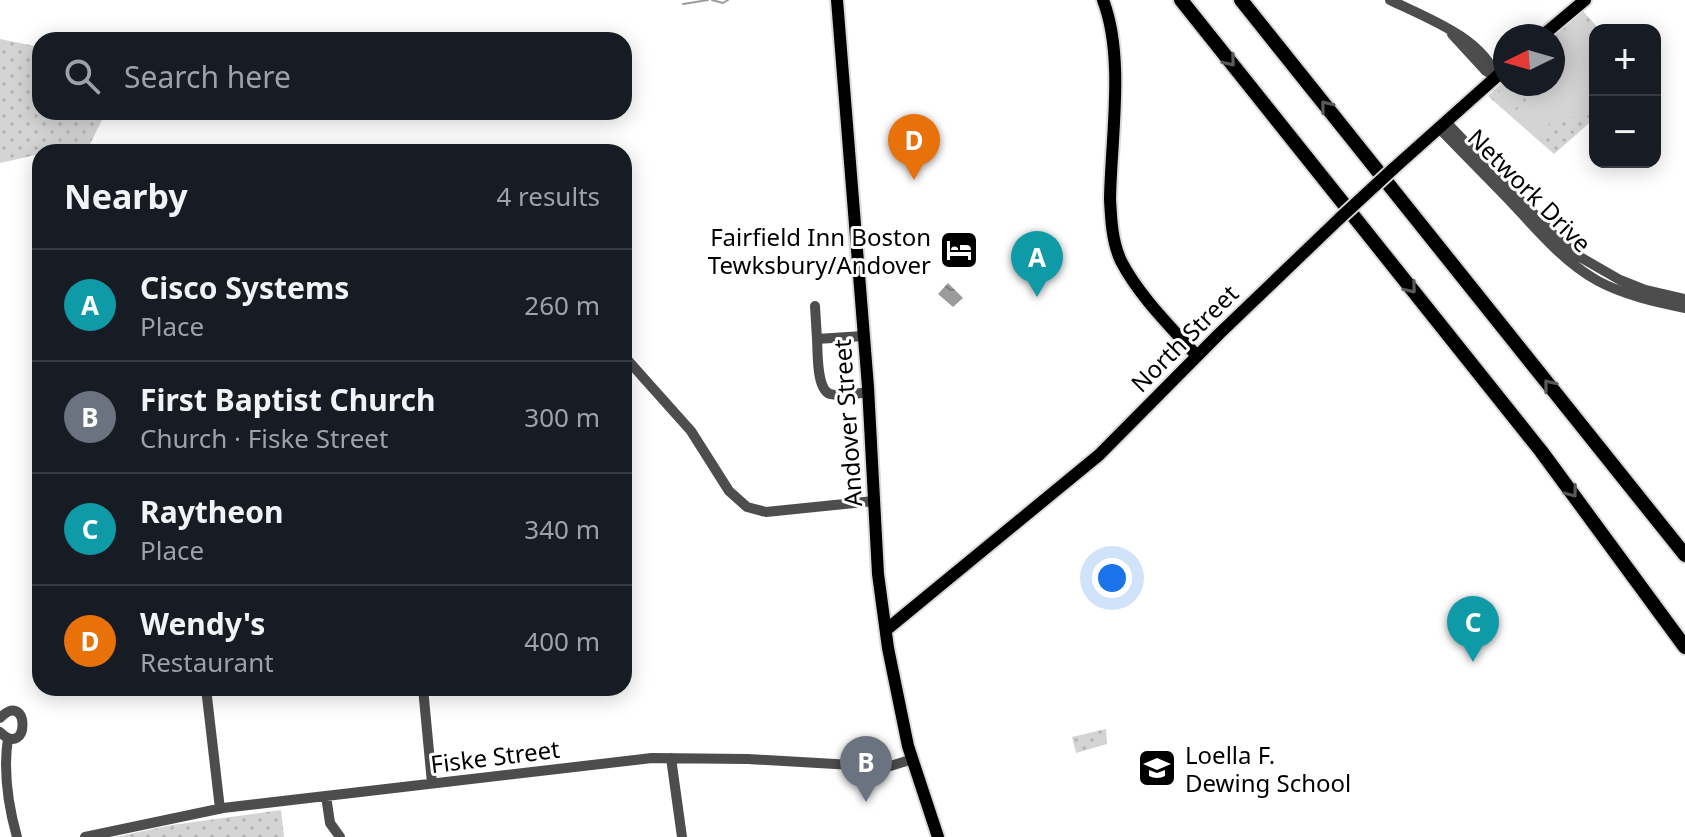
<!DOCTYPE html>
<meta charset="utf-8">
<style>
:root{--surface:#171b24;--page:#242831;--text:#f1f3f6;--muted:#9ea1a6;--line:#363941;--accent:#858687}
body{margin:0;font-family:"Noto Sans",sans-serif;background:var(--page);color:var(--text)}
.controls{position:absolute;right:24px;top:24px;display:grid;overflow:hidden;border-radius:16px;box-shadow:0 4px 20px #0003}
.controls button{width:72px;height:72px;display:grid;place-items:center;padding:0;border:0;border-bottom:2px solid var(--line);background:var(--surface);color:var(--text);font:40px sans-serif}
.compass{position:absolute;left:1493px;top:24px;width:72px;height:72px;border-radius:50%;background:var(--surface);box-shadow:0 4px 20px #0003;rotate:265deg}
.you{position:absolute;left:1112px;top:578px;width:28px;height:28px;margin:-20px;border:6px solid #fff;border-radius:50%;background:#1a73e8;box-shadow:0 0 0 12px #1a73e833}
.badge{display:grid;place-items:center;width:52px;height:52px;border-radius:50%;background:var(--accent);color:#fff;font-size:26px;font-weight:700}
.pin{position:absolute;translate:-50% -66px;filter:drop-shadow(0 2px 4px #0008)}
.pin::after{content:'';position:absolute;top:42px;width:28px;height:24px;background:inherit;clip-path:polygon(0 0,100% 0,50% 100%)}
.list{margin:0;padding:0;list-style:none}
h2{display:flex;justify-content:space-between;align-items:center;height:104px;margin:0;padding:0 32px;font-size:34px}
h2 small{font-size:26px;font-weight:400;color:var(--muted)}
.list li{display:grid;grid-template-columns:52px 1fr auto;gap:24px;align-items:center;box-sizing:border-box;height:112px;padding:0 32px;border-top:2px solid var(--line)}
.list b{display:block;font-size:30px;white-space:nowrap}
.list p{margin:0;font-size:26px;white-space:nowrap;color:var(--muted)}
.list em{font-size:26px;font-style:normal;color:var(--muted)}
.icon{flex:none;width:44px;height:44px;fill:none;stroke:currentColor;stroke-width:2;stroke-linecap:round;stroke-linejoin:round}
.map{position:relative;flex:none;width:1685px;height:837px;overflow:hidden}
.search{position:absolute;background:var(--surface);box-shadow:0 4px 20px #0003;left:32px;top:32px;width:600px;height:88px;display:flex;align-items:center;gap:20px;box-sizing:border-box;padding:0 28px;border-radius:24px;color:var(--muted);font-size:30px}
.panel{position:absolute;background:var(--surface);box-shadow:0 4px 20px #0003;left:32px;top:144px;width:600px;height:552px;border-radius:24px}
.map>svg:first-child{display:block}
.grass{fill:url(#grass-dots)}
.garden{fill:#d4d4d4}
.water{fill:url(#water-ripples)}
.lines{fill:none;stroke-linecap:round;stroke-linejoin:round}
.stream{stroke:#9b9b9b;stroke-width:2}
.major-casing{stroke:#dbdbdb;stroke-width:16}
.highway-casing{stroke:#dbdbdb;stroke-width:18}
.minor{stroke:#4d4d4d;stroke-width:10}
.major{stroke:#000;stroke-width:12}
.highway{stroke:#000;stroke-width:14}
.major-bridge-casing{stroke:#dbdbdb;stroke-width:16;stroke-linecap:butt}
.major-bridge{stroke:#000;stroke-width:12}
.oneway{stroke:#595959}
.labels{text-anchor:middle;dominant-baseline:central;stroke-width:6;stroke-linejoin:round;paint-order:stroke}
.street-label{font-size:24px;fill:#000;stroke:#fff}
.poi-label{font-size:24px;fill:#000;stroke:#fff;text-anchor:end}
</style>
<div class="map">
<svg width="1685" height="837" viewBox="0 0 1685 837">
<defs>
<pattern id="grass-dots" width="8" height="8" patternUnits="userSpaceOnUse" patternTransform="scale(2)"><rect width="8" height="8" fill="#d4d4d4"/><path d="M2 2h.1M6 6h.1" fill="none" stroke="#b4b4b4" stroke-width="1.8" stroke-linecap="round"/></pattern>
<pattern id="water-ripples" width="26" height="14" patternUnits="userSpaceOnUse" patternTransform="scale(2)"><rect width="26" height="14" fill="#9b9b9b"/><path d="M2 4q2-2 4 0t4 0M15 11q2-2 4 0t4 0" fill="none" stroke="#7c7c7c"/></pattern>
</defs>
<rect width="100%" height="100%" fill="#fff"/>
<path class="grass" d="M1583 11 1600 30H1595V118L1554 154 1488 96 1505 80V84H1553V37Z
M0 39 40 47V112H106L90 144 40 152V154L0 163Z
M1106 729 1107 744 1076 753 1072 737Z
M281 810 284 837H115L172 825Z"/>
<path class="garden" d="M1573 24 1584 26 1595 48V109L1587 116 1553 119 1519 84H1553V43Z
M1507 84H1510L1524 99 1513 111 1496 95Z
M1526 100 1550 123 1539 135 1514 113Z"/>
<path class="water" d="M948 283 963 298 953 307 938 294Z"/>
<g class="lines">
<path class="stream" d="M712 0 723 3 728 0
M683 4 708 0"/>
<defs>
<path id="major" d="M837 0 868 387 878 574 888 648 908 746 938 837
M1103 0C1125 57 1111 137 1110 199 1111 219 1112 242 1121 261 1139 296 1171 327 1197 356
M1542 36 1585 0
M1393 169 1505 69
M886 630 1099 455 1219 334 1340 218"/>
<path id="highway" d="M1181 0 1541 451 1685 647
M1241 0 1685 555"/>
</defs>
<use href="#major" class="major-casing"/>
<use href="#highway" class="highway-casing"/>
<path class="minor" d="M1390 0C1425 17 1483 38 1496 77
M1452 34 1486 71 1496 77
M1446 122 1555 236 1580 257 1620 280 1645 290 1685 299
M1439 128C1463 153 1488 178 1512 203 1538 231 1564 262 1598 281 1624 295 1655 302 1685 308
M815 306 817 339
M863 336 817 339C818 352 816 389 830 394 840 397 858 393 869 392
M624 356 691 431 729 491 747 507 766 512 874 501
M206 688 220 809
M423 688 432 783
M0 718C30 688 30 761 0 732
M8 738C3 771 8 805 17 837
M671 758 682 837
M326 796 330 823 340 837
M85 837 223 808 652 758 748 759 887 767 913 759"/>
<use href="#major" class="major"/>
<use href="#highway" class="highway"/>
<defs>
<path id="major-bridge" d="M1340 218 1393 169"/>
</defs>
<use href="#major-bridge" class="major-bridge-casing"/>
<use href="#major-bridge" class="major-bridge"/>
</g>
<defs><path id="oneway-chevron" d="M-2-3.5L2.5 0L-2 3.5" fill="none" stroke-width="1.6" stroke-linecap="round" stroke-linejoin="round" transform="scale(2)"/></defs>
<g class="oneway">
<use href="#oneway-chevron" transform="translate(1230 61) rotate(51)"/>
<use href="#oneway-chevron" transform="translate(1326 106) rotate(-129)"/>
<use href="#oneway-chevron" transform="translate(1411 288) rotate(51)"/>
<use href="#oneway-chevron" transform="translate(1549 385) rotate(-129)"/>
<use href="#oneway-chevron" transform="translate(1572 492) rotate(53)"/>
</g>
<defs>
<symbol id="hotel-square" viewBox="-11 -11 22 22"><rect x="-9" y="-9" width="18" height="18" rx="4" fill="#000" stroke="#fff"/><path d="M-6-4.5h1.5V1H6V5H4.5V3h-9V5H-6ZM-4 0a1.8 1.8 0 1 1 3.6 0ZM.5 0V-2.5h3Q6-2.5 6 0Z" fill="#fff"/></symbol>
<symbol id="school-square" viewBox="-11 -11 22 22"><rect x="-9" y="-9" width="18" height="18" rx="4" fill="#000" stroke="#fff"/><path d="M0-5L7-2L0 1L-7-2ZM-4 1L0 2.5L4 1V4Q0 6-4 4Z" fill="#fff"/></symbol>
</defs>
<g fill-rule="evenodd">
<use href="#hotel-square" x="937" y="228" width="44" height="44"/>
<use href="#school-square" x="1135" y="746" width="44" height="44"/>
</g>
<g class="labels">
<g class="street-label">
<text transform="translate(1530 190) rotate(45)">Network Drive</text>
<text transform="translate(1184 338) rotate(-45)">North Street</text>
<text transform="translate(847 423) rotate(-94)">Andover Street</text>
<text transform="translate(495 756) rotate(-7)">Fiske Street</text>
</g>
<g class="poi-label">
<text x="931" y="236">Fairfield Inn Boston<tspan x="931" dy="28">Tewksbury/Andover</tspan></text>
<text x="1185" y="754" text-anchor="start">Loella F.<tspan x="1185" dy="28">Dewing School</tspan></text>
</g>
</g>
</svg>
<div class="controls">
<button>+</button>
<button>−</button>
</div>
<svg class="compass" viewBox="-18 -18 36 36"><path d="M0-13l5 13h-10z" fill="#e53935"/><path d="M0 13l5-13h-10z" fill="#9ea1a6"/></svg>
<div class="you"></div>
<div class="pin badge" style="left:1037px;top:297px;background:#0f9aa8">A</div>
<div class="pin badge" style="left:866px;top:802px;background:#6b7280">B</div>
<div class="pin badge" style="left:1473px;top:662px;background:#0f9aa8">C</div>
<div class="pin badge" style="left:914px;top:180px;background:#e8710a">D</div>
<div class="search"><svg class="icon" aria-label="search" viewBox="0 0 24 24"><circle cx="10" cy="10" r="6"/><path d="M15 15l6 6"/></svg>Search here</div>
<section class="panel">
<h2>Nearby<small>4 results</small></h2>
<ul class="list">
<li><span class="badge" style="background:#0f9aa8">A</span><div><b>Cisco Systems</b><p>Place</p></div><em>260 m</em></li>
<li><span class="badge" style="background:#6b7280">B</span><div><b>First Baptist Church</b><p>Church · Fiske Street</p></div><em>300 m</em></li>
<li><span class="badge" style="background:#0f9aa8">C</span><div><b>Raytheon</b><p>Place</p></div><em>340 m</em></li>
<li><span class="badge" style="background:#e8710a">D</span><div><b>Wendy's</b><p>Restaurant</p></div><em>400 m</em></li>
</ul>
</section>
</div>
